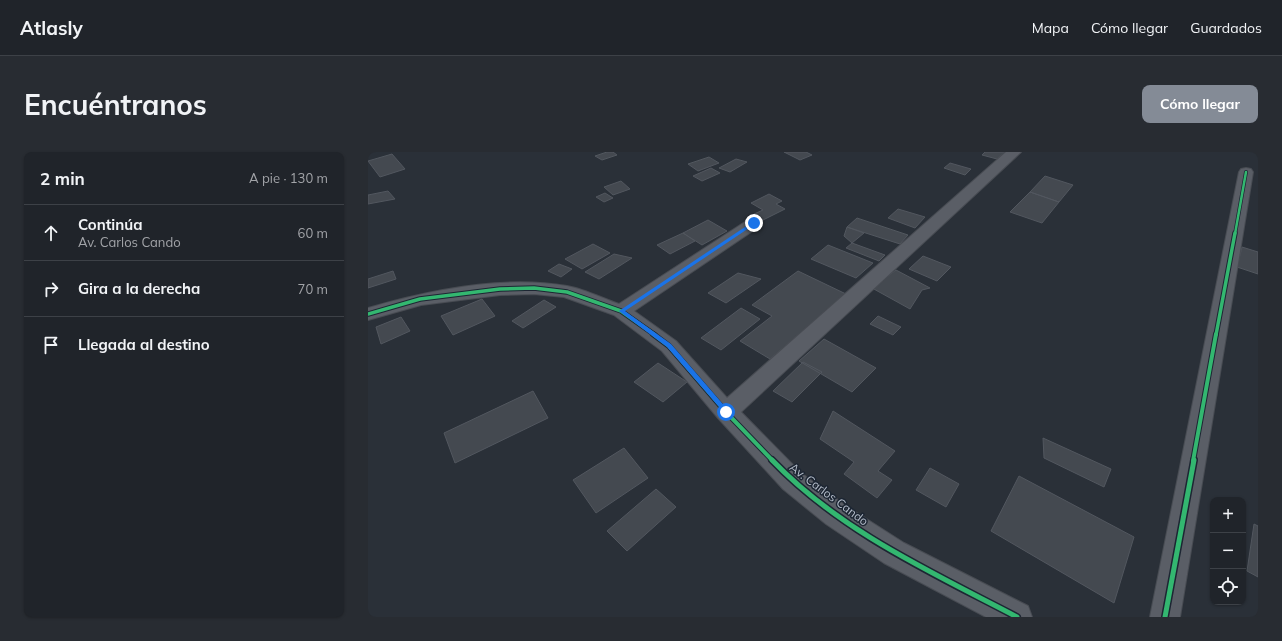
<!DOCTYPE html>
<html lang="es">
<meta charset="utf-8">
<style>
:root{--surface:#20242a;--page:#282c32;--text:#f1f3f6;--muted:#a2a4a8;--line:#3d4147;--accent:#848b96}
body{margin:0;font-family:Mulish,sans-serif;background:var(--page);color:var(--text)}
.controls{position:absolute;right:12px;bottom:12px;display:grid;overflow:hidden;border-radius:8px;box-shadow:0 1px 3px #0004}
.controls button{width:36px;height:36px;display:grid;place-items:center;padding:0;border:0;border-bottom:1px solid var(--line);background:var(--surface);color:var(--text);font:20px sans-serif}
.stop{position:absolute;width:12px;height:12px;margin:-9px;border:3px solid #1a73e8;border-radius:50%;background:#fff}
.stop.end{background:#1a73e8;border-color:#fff;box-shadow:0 1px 4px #0008}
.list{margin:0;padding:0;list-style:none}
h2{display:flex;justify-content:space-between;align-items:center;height:52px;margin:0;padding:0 16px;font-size:17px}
h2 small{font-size:13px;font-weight:400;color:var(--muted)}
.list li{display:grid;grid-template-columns:26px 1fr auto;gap:12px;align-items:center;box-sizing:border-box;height:56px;padding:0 16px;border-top:1px solid var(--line)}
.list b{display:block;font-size:15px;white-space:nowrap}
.list p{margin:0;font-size:13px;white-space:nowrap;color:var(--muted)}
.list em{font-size:13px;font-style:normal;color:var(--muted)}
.icon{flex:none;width:22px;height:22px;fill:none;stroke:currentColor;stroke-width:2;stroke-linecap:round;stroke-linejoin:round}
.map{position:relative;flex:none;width:890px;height:465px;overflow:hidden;border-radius:8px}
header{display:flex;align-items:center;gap:24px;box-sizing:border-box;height:56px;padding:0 20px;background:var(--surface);border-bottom:1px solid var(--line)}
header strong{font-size:19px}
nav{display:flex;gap:22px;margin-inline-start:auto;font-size:14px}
.intro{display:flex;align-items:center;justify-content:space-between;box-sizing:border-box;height:96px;padding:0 24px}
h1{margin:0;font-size:28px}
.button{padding:10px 18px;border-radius:8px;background:var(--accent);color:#fff;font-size:14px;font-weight:700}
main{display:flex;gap:24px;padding:0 24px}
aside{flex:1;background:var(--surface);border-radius:8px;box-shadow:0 1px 3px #0004}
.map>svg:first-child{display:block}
.building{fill:#444950;stroke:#52575f}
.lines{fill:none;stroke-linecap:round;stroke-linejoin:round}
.street-casing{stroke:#484c53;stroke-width:2}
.street{fill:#5a5e66;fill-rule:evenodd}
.cycleway-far3-casing{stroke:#1d2633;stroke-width:4}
.cycleway-far2-casing{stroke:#1d2633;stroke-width:5.5}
.cycleway-far1-casing{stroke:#1d2633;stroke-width:6}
.cycleway-casing{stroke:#1d2633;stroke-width:8}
.cycleway-far3{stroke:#33b770;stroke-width:2.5}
.cycleway-far2{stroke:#33b770;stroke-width:3.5}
.cycleway-far1{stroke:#33b770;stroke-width:4}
.cycleway{stroke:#33b770;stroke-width:5}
.route{fill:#1a73e8}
.labels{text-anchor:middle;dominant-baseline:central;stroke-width:3;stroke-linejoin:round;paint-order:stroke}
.street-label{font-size:12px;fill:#b4bcc9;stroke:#1d2633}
</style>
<header>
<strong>Atlasly</strong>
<nav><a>Mapa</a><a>Cómo llegar</a><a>Guardados</a></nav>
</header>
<div class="intro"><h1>Encuéntranos</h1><a class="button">Cómo llegar</a></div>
<main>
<aside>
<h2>2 min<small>A pie · 130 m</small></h2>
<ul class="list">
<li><svg class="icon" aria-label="ahead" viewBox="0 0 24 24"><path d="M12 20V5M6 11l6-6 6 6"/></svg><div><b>Continúa</b><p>Av. Carlos Cando</p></div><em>60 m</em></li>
<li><svg class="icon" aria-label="right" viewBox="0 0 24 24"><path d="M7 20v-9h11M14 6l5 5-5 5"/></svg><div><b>Gira a la derecha</b></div><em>70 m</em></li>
<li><svg class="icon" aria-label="arrive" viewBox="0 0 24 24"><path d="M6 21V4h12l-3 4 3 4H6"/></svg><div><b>Llegada al destino</b></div></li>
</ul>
</aside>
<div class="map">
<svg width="890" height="465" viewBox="0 0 890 465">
<rect width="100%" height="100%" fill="#2a3038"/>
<path class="building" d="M239 0H245L249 3 234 8 227 4Z
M416 0H438L444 3 432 8Z
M617 0H637L629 7 614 3Z
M24 2 37 17 12 25 0 9Z
M341 5 351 11 330 19 320 12Z
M368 7 379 10 362 20 351 16Z
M582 11 603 17 597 23 576 16Z
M343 16 352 21 334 29 325 24Z
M677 24 705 33 691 50 662 40Z
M253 29 262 37 245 43 236 35Z
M20 39 27 47 0 52V43Z
M662 40 691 50 674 71 642 60Z
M237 41 245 46 236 50 228 45Z
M401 42 414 49 408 52 417 57 395 68 386 62 395 58 383 51Z
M530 57 557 65 547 76 520 66Z
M489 66 540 83 532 92 479 75Z
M340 68 359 79 334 93 315 81Z
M479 75 496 81 484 91 476 84Z
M315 81 327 89 302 102 289 93Z
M484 91 517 103 511 109 478 96Z
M225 92 242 101 214 117 197 107Z
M460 93 505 111 488 126 443 107Z
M874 95 890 100V122L869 115Z
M246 102 264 106 231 127 217 120Z
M555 104 583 115 569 129 541 117Z
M191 112 204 117 193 125 180 119Z
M528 118 562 136 554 138 542 157 504 136Z
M25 119 28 127 0 136V127Z
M430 119 478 142 402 207 372 189 404 164 384 153Z
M370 121 393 127 358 151 340 141Z
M114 147 127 164 85 183 73 164Z
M176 148 188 155 155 176 144 169Z
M373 156 392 167 353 198 333 186Z
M510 164 533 175 525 183 502 172Z
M33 165 42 179 13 192 8 175Z
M456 187 508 216 484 240 431 209Z
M435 210 454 220 424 250 405 239Z
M290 211 319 230 295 250 266 230Z
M165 239 180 266 87 311 76 281Z
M465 259 527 299 510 319 524 328 509 346 476 322 486 310 452 287Z
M675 286 743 317 736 335 676 306Z
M256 296 280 326 228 361 205 328Z
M562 316 591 332 578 355 548 338Z
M651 324 766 385 746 451 623 379Z
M288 337 308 355 259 399 239 379Z
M886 372 890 374V425L879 419Z"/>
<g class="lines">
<defs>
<path id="street" d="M638 0H653L373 260 433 321 478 354 536 391 660 454 664 465H618L516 411 458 372 415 337 350 266 294 199 246 163 196 145 166 142 132 143 53 153 0 168V156C61 138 136 123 199 134 216 137 234 146 251 152L380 68H392L394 71 392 74 266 159 308 189 359 246Z
M878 16 883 17 885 20 812 465H782L871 20 873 17Z"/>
</defs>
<use href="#street" class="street-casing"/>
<use href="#street" class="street"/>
<defs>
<path id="cycleway-far3" d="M867 82 878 20"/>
<path id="cycleway-far2" d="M0 162 52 147 132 137 166 136 199 140 253 159 287 183
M848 183 867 81"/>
<path id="cycleway-far1" d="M285 182 301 194 358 260 405 309
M825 309 848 182"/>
<path id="cycleway" d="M404 308C472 379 563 420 649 465
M797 465 826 308"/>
</defs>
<use href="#cycleway-far3" class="cycleway-far3-casing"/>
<use href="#cycleway-far2" class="cycleway-far2-casing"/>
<use href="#cycleway-far1" class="cycleway-far1-casing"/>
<use href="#cycleway" class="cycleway-casing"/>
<use href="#cycleway-far3" class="cycleway-far3"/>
<use href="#cycleway-far2" class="cycleway-far2"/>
<use href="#cycleway-far1" class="cycleway-far1"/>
<use href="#cycleway" class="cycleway"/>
</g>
<path class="route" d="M386 69 387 72 257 159 303 192 360 258V262L358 263 299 195 251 159Z"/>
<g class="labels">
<g class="street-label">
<text transform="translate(461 342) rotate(37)">Av. Carlos Cando</text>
</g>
</g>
</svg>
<div class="controls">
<button>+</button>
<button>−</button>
<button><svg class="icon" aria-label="locate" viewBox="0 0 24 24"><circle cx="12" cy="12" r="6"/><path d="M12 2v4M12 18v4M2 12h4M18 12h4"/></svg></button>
</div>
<div class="stop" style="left:358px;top:260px"></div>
<div class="stop end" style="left:386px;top:71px"></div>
</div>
</main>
